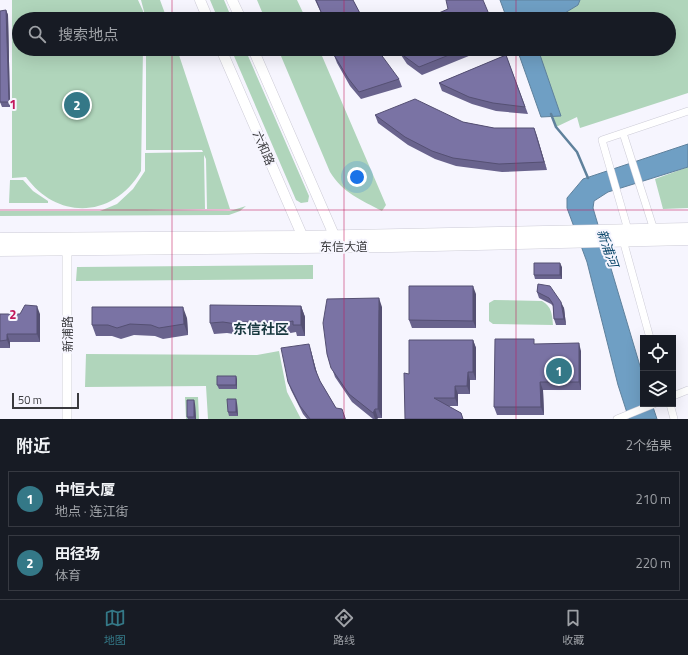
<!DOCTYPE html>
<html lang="zh">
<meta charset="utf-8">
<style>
:root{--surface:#171b24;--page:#20242c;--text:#f1f3f6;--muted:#9ea1a6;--line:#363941;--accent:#347887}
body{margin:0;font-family:"Titillium Web","Noto Sans SC",sans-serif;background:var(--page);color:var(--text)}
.controls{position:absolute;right:12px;bottom:12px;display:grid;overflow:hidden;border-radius:0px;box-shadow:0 4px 16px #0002}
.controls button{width:36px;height:36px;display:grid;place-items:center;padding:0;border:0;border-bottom:1px solid var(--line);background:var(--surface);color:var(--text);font:20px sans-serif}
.scale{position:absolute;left:12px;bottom:10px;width:67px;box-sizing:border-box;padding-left:4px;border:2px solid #3a3a3e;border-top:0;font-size:11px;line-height:14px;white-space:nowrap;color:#3a3a3e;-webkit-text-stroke:3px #f6f5fe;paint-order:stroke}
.you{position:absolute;left:357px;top:177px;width:14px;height:14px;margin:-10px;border:3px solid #fff;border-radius:50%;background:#1a73e8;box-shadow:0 0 0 6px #1a73e833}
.badge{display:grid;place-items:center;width:26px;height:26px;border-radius:50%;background:var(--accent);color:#fff;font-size:13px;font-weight:700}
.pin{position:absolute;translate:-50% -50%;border:2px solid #fff;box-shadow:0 1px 4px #0006}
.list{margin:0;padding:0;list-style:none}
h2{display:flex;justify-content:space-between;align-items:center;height:52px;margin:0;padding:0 16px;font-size:17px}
h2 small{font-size:13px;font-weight:400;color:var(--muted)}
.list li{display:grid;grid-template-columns:26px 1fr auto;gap:12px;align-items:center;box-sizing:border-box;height:56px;margin:0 8px 8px;padding:0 8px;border:1px solid var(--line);border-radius:0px}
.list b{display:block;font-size:15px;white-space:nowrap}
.list p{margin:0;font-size:13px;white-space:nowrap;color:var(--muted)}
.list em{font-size:13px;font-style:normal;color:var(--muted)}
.icon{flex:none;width:22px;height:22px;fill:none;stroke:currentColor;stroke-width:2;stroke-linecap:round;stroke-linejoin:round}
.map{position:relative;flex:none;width:688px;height:419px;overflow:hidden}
.search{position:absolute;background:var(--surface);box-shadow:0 4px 16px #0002;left:12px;right:12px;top:12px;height:44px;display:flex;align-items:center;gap:10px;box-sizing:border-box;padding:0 14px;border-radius:22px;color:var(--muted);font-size:15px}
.sheet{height:180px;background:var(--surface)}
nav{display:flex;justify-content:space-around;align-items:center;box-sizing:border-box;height:56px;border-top:1px solid var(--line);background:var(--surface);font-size:11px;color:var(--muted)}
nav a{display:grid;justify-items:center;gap:2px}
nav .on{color:var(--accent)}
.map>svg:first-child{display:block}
.green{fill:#b0d5bb}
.water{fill:#6f9fc4;stroke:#5f819c}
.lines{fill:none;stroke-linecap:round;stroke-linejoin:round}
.stream{stroke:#5f819c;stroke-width:2.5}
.minor-casing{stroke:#cdccd7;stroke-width:8}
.tertiary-casing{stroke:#cdccd7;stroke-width:10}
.secondary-casing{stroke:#cdccd7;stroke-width:11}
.primary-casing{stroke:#cdccd7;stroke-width:13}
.minor{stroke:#fff;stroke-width:7}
.tertiary{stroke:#fff;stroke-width:9}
.secondary{stroke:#fff;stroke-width:10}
.primary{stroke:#fff;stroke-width:12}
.wall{fill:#69638d}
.shaded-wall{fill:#555073}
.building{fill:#7a73a4;stroke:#555073}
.grid{fill:none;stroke:#c2185b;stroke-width:1;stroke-opacity:0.55}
.labels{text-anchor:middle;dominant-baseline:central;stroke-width:4;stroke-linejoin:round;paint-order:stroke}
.street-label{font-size:12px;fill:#3a3a3e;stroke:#f6f5fe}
.water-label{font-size:13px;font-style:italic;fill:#0c476b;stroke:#f6f5fe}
.quarter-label{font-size:14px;font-weight:bold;fill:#17373e;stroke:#f6f5fe}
.grid-label{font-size:13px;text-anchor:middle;font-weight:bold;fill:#c2185b;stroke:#f6f5fe;stroke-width:4;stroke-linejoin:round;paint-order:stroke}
</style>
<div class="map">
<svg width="688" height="419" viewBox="0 0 688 419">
<rect width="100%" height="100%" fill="#f6f5fe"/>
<path class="green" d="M12 0H138L143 11 144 19H19V49H143L141 171C114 218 58 221 26 177L12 178Z
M141 0H160L167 19H146Z
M210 0H224L232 19H218Z
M257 0H297L306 19H265Z
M580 0H688V93L580 128 577 117 556 127 537 49H669V19H555L578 5Z
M146 49H177L230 209H207L206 159 204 155 205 209 145 210 230 211 246 206 240 211 229 215 0 216V211H100L117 204 133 189 145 171V153L203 152 202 150H146Z
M231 49H245L309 196 308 202 301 203 296 200Z
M278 49H319L386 205 382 211C361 200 343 193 330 172Z
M688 167V208L663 209 655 179Z
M10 180H23L33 191 48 201V203H9Z
M313 265V279L76 281 77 267Z
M494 300 542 301C552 307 552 314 553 325L493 324 489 321V303Z
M279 351 287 392 301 419H208L206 386 85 387 86 354 257 355Z
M185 397H198L199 419H186Z"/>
<path class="water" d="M500 0H580L578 5 555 19H507Z
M517 49H538L561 116 541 117Z
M688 144V167L608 192 594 201 593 208 643 376V404H652L657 419H629L618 385 587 262 567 208V198L583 179Z"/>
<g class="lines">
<path class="stream" d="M551 114 556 127 577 152 588 178"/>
<defs>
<path id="minor" d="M623 133 654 230
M628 230 602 140 688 111
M623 240 650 338
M673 396 688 390
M670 404 674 419
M617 419 654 404"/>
<path id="tertiary" d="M67 419V249"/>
<path id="secondary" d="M200 0 208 19
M232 0 241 19
M221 49 305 242
M253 49 337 242"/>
<path id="primary" d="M0 239 302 237 688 229
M0 250 391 246 688 239"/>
</defs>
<use href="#minor" class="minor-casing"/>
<use href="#tertiary" class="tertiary-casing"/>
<use href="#secondary" class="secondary-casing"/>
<use href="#primary" class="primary-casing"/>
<use href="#minor" class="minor"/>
<use href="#tertiary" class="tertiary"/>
<use href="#secondary" class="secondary"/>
<use href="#primary" class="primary"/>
</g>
<path class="wall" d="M315 0H353L363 19H324Z
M6 10 8 15 10 107H2L0 102Z
M397 49H486L422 75 407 64Z
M334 55 399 79 402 87 361 99 350 86 337 63Z
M506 55 528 114 496 111 472 104 442 91 439 83Z
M375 115 463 122 494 128H534L547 170 502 172 456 166 435 159 408 145 378 123Z
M562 267V279H535L534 275Z
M538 284 564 308 566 325H556L554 319 553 306 551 304 539 298 537 292Z
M476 294V328H412L409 320Z
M301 306 305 317V336H297L296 332 280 335 270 333H247L240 335 227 333 214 334 210 323Z
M382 307V418H378L377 419H373L352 402 335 377 327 354Z
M0 314H40V342H10V348H0Z
M187 318 188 335 163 339 155 336 134 335 121 339 112 336H96L92 325Z
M473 340 476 348V380H470V394H458V406H448L461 413 463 419H405Z
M535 344 581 351V390H543L544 415H497L494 407Z
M311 351 317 374 320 381 336 408 346 419H307L303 414 291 390 288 382Z
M236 376 237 380V389H219L217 385Z
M237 403 238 416H229L228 412Z
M195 404 196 419H188L187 417Z"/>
<path class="shaded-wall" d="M6 10 8 15 10 107 9 102Z
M534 128 537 136 547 170 544 162Z
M560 263 562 267V279L560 275Z
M473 286 476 294V328L473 321Z
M379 298 382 307V418L378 409Z
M561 302 564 308 566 325 564 319Z
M37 306 40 314V342L37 334Z
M301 306 305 317V336L301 325Z
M183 307 187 318 188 335 184 324Z
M7 334 10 342V348L7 340Z
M473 340 476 348V380L473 372Z
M579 343 581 351V390L579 382Z
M309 344 311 351 318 377 315 369Z
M468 372 470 380V394L467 386Z
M236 376 237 380V389L236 385Z
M540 382 543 390 544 415 541 407Z
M455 386 458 394V406L455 398Z
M236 399 237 403 238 416 236 412Z
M194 400 195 404 196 419H195L194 417Z
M375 409 378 418 377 419H375L373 413Z"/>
<path class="building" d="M316 0H353L363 19H324Z
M446 0H483L491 19H425L448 9Z
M6 10 9 102H0V11Z
M351 49H377L399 79 359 92 348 78 334 55Z
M399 49H464L419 67 404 56Z
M506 55 525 107 493 103 469 97 439 83Z
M415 99 463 122 494 128H534L544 162 499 164 453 158 432 151 405 137 375 115Z
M534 263H560V275H534Z
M538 284 550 286 561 302 564 319H554L553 304 549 298 537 292Z
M409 286H473V321L409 320Z
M379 298 378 409H375L373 413 349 394 331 368 327 354 323 323 327 299Z
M25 305 37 306V334H7V340L0 341V314H20Z
M210 305 301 306V325H293V321L276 324 266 322H243L236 324 223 322 210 323Z
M92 307H183L184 324 159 328 151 325 130 324 117 328 108 325H92Z
M495 339H534V344L579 343V382H540L541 407H494Z
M409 340H473V372H468L467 386H455V398H434L461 413 463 419H405L404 373 409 374Z
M309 344 315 369 320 381 336 408 342 409 345 418V419H310L300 406 288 382 281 348Z
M217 376H236V385H217Z
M227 399H236V412H228Z
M187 400H194V417H187Z"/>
<path class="grid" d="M172 0V19M344 0V19M516 0V19M172 49V419M344 49V419M516 49V419M0 210H688"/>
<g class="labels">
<g class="street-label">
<text transform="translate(264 148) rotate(67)">六和路</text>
<text x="344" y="246">东信大道</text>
<text transform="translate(67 334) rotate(-90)">新浦路</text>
</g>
<g class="water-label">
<text transform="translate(608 248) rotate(71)">新浦河</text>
</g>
<g class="quarter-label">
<text x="261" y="328">东信社区</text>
</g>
</g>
<g class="grid-label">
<text x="13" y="109">1</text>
<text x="13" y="319">2</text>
</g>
</svg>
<div class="controls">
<button><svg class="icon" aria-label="locate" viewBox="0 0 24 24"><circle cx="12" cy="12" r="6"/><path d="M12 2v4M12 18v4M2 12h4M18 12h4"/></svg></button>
<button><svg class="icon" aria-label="layers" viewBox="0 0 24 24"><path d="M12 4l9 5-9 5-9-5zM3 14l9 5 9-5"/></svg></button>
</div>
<div class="scale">50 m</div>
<div class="you"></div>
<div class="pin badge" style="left:559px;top:371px">1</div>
<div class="pin badge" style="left:77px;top:105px">2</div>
<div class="search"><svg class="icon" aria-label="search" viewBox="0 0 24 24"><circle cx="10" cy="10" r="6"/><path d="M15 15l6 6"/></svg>搜索地点</div>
</div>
<section class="sheet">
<h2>附近<small>2个结果</small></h2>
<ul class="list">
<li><span class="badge">1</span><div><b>中恒大厦</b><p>地点 · 连江街</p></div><em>210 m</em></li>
<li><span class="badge">2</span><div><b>田径场</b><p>体育</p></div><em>220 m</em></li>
</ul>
</section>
<nav>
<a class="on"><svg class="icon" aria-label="map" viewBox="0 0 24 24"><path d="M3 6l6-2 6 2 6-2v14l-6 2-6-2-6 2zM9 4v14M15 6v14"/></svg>地图</a>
<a><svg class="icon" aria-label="directions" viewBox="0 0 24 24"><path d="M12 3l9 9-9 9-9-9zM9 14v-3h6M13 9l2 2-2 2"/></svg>路线</a>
<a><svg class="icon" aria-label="saved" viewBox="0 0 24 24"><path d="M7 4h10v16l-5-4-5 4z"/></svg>收藏</a>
</nav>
